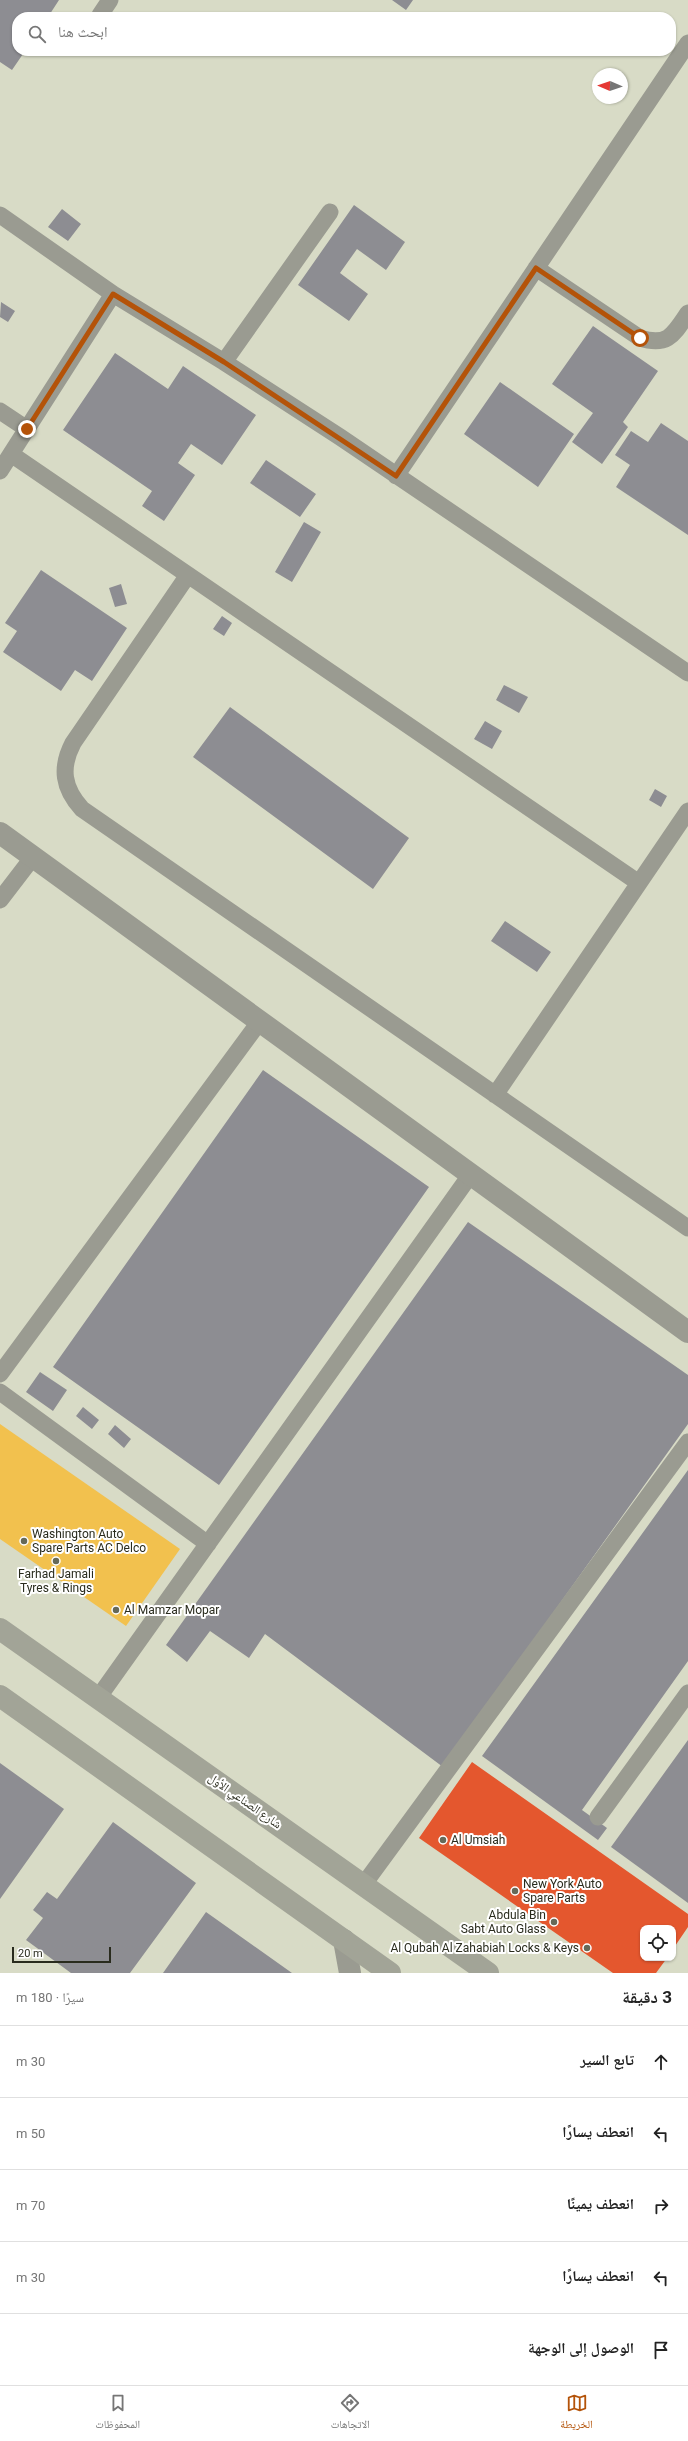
<!DOCTYPE html>
<html lang="ar">
<meta charset="utf-8">
<style>
:root{--surface:#fff;--page:#f6f6f6;--text:#222;--muted:#767676;--line:#e0e0e0;--accent:#b45309}
body{margin:0;font-family:Roboto,"Noto Naskh Arabic",sans-serif;background:var(--page);color:var(--text);direction:rtl}
.controls{position:absolute;right:12px;bottom:12px;display:grid;overflow:hidden;border-radius:8px;box-shadow:0 1px 3px #0004}
.controls button{width:36px;height:36px;display:grid;place-items:center;padding:0;border:0;border-bottom:1px solid var(--line);background:var(--surface);color:var(--text);font:20px sans-serif}
.compass{position:absolute;left:592px;top:68px;width:36px;height:36px;border-radius:50%;background:var(--surface);box-shadow:0 1px 3px #0004;rotate:272deg}
.scale{position:absolute;left:12px;bottom:10px;width:99px;box-sizing:border-box;padding-left:4px;border:2px solid #292b1d;border-top:0;font-size:11px;line-height:14px;white-space:nowrap;color:#292b1d;-webkit-text-stroke:3px #fff;paint-order:stroke}
.stop{position:absolute;width:12px;height:12px;margin:-9px;border:3px solid #b45309;border-radius:50%;background:#fff}
.stop.end{background:#b45309;border-color:#fff;box-shadow:0 1px 4px #0008}
.list{margin:0;padding:0;list-style:none}
h2{display:flex;justify-content:space-between;align-items:center;height:52px;margin:0;padding:0 16px;font-size:17px}
h2 small{font-size:13px;font-weight:400;color:var(--muted)}
.list li{display:grid;grid-template-columns:26px 1fr auto;gap:12px;align-items:center;box-sizing:border-box;height:72px;padding:0 16px;border-top:1px solid var(--line)}
.list b{display:block;font-size:15px;white-space:nowrap}
.list em{font-size:13px;font-style:normal;color:var(--muted)}
.icon{flex:none;width:22px;height:22px;fill:none;stroke:currentColor;stroke-width:2;stroke-linecap:round;stroke-linejoin:round}
.map{position:relative;flex:none;width:688px;height:1973px;overflow:hidden;direction:ltr}
.search{position:absolute;background:var(--surface);box-shadow:0 1px 3px #0004;left:12px;right:12px;top:12px;height:44px;display:flex;align-items:center;gap:10px;box-sizing:border-box;padding:0 14px;border-radius:16px;color:var(--muted);font-size:15px}
.sheet{height:412px;background:var(--surface)}
nav{display:flex;justify-content:space-around;align-items:center;box-sizing:border-box;height:56px;border-top:1px solid var(--line);background:var(--surface);font-size:11px;color:var(--muted)}
nav a{display:grid;justify-items:center;gap:2px}
nav .on{color:var(--accent)}
.map>svg:first-child{display:block}
.homes{fill:#f2c14e}
.shops{fill:#e4572e}
.industry{fill:#8d8d92}
.lines{fill:none;stroke-linecap:round;stroke-linejoin:round}
.service{stroke:#9a9b91;stroke-width:17}
.minor{stroke:#9a9b91;stroke-width:22}
.secondary{stroke:#a2a497;stroke-width:22}
.route{stroke:#b45309;stroke-width:5}
.poi-dot{fill:#666958;stroke:#fff;stroke-width:1.5}
.labels{text-anchor:middle;dominant-baseline:central;stroke-width:4;stroke-linejoin:round;paint-order:stroke}
.poi-label{font-size:12px;fill:#292b1d;stroke:#fff;text-anchor:start}
.street-label{font-size:12px;fill:#292b1d;stroke:#fff}
</style>
<div class="map">
<svg width="688" height="1973" viewBox="0 0 688 1973">
<rect width="100%" height="100%" fill="#d8dbc6"/>
<path class="homes" d="M0 1424 180 1549 126 1626 0 1539Z"/>
<path class="shops" d="M472 1762 688 1914V1927L673 1949V1928H643V1958H667L656 1973H613L419 1838Z"/>
<path class="industry" d="M0 0H59L48 17H17V51H25L12 70 0 62Z
M392 0H413L406 10Z
M354 205 405 242 386 270 357 249 340 273 368 294 349 321 298 285Z
M62 209 81 224 68 241 48 227Z
M1 302 15 311 8 322 0 317Z
M593 326 658 371 623 422 628 427 602 464 572 442 593 413 552 384Z
M115 353 168 389 183 366 256 415 222 465 191 444 178 463 195 475 164 521 142 506 152 491 63 430Z
M500 382 574 434 538 487 464 434Z
M661 423 688 441V535L616 487 630 465 615 455 631 431 648 442Z
M266 460 316 494 300 517 250 483Z
M304 522 321 532 292 582 275 572Z
M41 570 127 628 92 681 75 670 61 691 3 652 17 631 5 623Z
M121 584 127 604 115 607 109 588Z
M222 616 232 623 224 636 213 629Z
M504 685 528 697 519 713 496 700Z
M230 707 409 838 373 889 193 757Z
M485 721 502 731 492 749 474 739Z
M655 789 667 796 661 807 649 800Z
M505 921 551 952 537 972 491 941Z
M263 1070 429 1187 219 1485 53 1367Z
M468 1222 688 1375V1424L443 1767 265 1634 249 1658 210 1631 187 1662 166 1645Z
M40 1372 67 1390 53 1411 26 1392Z
M83 1407 99 1420 92 1429 76 1416Z
M115 1425 131 1439 124 1448 108 1434Z
M688 1470V1661L582 1810 607 1828 598 1840 482 1756Z
M688 1740V1903L611 1847Z
M0 1763 64 1809 0 1899Z
M113 1822 196 1883 130 1973H71L26 1940 43 1918 33 1910 47 1892 57 1899Z
M206 1912 292 1973H163Z"/>
<g class="lines">
<path class="service" d="M100 15 110 0
M0 215 113 294 224 362 340 437 688 673
M536 268 640 338C668 347 674 334 688 313
M224 362 330 212
M0 411 27 429
M11 454 639 883
M0 471 113 294
M396 476 688 43
M188 575 73 743C60 768 63 788 82 809L688 1228
M0 900 33 857
M495 1095 688 811
M0 1374 260 1021
M0 1392 208 1544
M98 1698 471 1174
M598 1817 688 1693
M364 1884 688 1442"/>
<path class="minor" d="M0 833 688 1332
M344 1940 350 1973"/>
<path class="secondary" d="M0 1629 488 1973
M0 1696 390 1973"/>
</g>
<g class="lines">
<path class="route" d="M27 429 113 294 224 362 396 476 536 268 640 338"/>
</g>
<g class="poi-dot">
<circle cx="24" cy="1541" r="4"/>
<circle cx="56" cy="1561" r="4"/>
<circle cx="116" cy="1610" r="4"/>
<circle cx="443" cy="1840" r="4"/>
<circle cx="515" cy="1891" r="4"/>
<circle cx="554" cy="1922" r="4"/>
<circle cx="587" cy="1948" r="4"/>
</g>
<g class="labels">
<g class="poi-label">
<text x="32" y="1534">Washington Auto<tspan x="32" dy="14">Spare Parts AC Delco</tspan></text>
<text x="56" y="1574" text-anchor="middle">Farhad Jamali<tspan x="56" dy="14">Tyres &amp; Rings</tspan></text>
<text x="124" y="1610">Al Mamzar Mopar</text>
<text x="451" y="1840">Al Umsiah</text>
<text x="523" y="1884">New York Auto<tspan x="523" dy="14">Spare Parts</tspan></text>
<text x="546" y="1915" text-anchor="end">Abdula Bin<tspan x="546" dy="14">Sabt Auto Glass</tspan></text>
<text x="579" y="1948" text-anchor="end">Al Qubah Al Zahabiah Locks &amp; Keys</text>
</g>
<g class="street-label">
<text transform="translate(245 1801) rotate(35)">شارع الصناعي الأول</text>
</g>
</g>
</svg>
<div class="controls">
<button><svg class="icon" aria-label="locate" viewBox="0 0 24 24"><circle cx="12" cy="12" r="6"/><path d="M12 2v4M12 18v4M2 12h4M18 12h4"/></svg></button>
</div>
<svg class="compass" viewBox="-18 -18 36 36"><path d="M0-13l5 13h-10z" fill="#e53935"/><path d="M0 13l5-13h-10z" fill="#767676"/></svg>
<div class="scale">20 m</div>
<div class="stop" style="left:640px;top:338px"></div>
<div class="stop end" style="left:27px;top:429px"></div>
<div class="search"><svg class="icon" aria-label="search" viewBox="0 0 24 24"><circle cx="10" cy="10" r="6"/><path d="M15 15l6 6"/></svg>ابحث هنا</div>
</div>
<section class="sheet">
<h2>3 دقيقة<small>سيرًا · 180 m</small></h2>
<ul class="list">
<li><svg class="icon" aria-label="ahead" viewBox="0 0 24 24"><path d="M12 20V5M6 11l6-6 6 6"/></svg><div><b>تابع السير</b></div><em>30 m</em></li>
<li><svg class="icon" aria-label="left" viewBox="0 0 24 24"><path d="M17 20v-9H6M10 6l-5 5 5 5"/></svg><div><b>انعطف يسارًا</b></div><em>50 m</em></li>
<li><svg class="icon" aria-label="right" viewBox="0 0 24 24"><path d="M7 20v-9h11M14 6l5 5-5 5"/></svg><div><b>انعطف يمينًا</b></div><em>70 m</em></li>
<li><svg class="icon" aria-label="left" viewBox="0 0 24 24"><path d="M17 20v-9H6M10 6l-5 5 5 5"/></svg><div><b>انعطف يسارًا</b></div><em>30 m</em></li>
<li><svg class="icon" aria-label="arrive" viewBox="0 0 24 24"><path d="M6 21V4h12l-3 4 3 4H6"/></svg><div><b>الوصول إلى الوجهة</b></div></li>
</ul>
</section>
<nav>
<a class="on"><svg class="icon" aria-label="map" viewBox="0 0 24 24"><path d="M3 6l6-2 6 2 6-2v14l-6 2-6-2-6 2zM9 4v14M15 6v14"/></svg>الخريطة</a>
<a><svg class="icon" aria-label="directions" viewBox="0 0 24 24"><path d="M12 3l9 9-9 9-9-9zM9 14v-3h6M13 9l2 2-2 2"/></svg>الاتجاهات</a>
<a><svg class="icon" aria-label="saved" viewBox="0 0 24 24"><path d="M7 4h10v16l-5-4-5 4z"/></svg>المحفوظات</a>
</nav>
